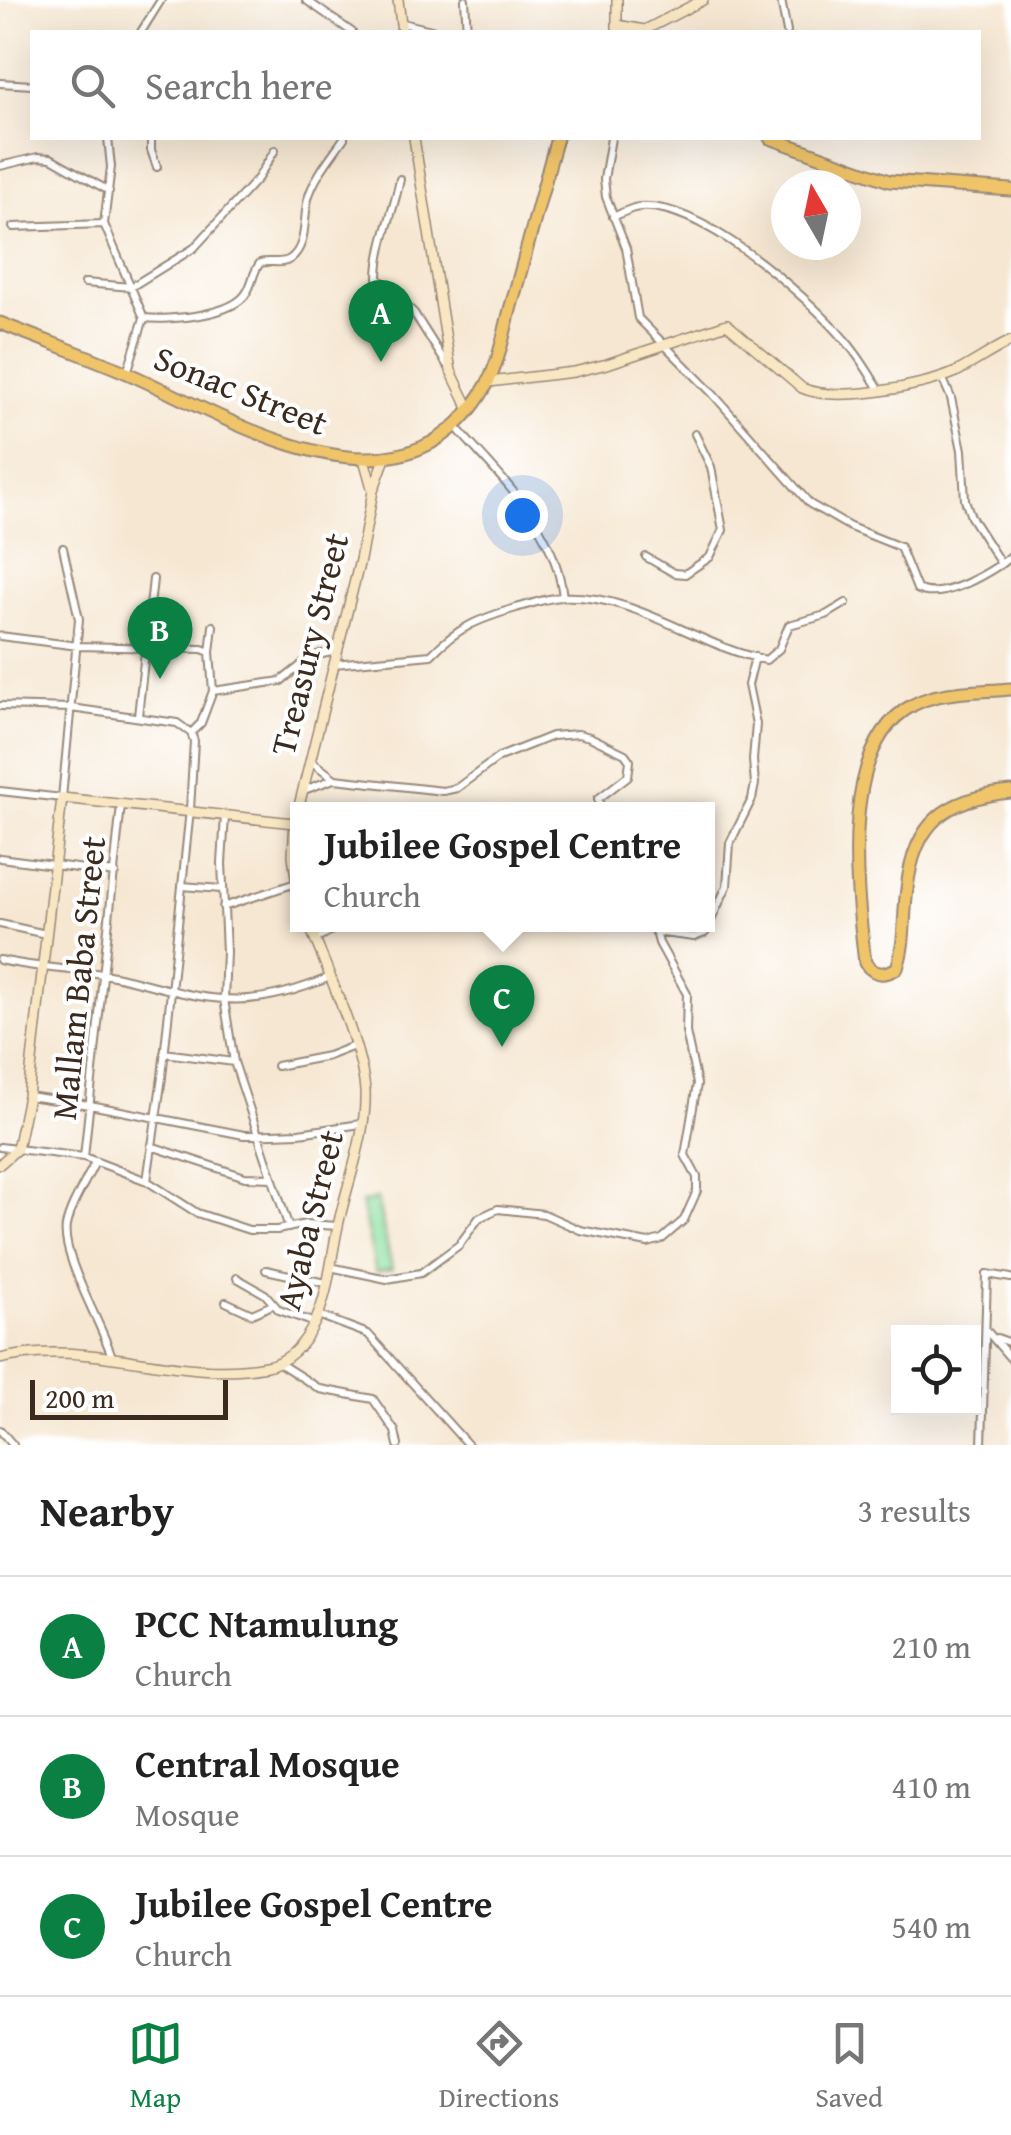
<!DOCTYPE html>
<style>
:root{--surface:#fff;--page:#f2f2f2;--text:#222;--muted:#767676;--line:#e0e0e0;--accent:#0b8043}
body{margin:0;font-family:"Gentium Book Plus",serif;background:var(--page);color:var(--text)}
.controls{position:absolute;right:30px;bottom:30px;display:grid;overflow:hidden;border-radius:0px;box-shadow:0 10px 40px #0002}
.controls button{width:90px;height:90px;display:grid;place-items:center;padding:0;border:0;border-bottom:2px solid var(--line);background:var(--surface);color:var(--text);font:50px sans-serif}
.compass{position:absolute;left:771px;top:170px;width:90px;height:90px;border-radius:50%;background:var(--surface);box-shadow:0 10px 40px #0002;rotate:351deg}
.scale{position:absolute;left:30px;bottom:25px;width:198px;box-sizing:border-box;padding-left:10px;border:5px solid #3b2a1e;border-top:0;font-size:28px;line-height:35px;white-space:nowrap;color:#3b2a1e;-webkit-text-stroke:8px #fff;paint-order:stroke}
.you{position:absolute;left:522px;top:515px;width:35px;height:35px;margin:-25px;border:8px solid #fff;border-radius:50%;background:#1a73e8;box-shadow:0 0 0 15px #1a73e833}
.badge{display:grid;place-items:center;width:65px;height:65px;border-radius:50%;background:var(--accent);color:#fff;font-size:32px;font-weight:700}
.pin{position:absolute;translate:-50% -82px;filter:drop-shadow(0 2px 5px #0008)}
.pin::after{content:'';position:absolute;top:52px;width:35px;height:30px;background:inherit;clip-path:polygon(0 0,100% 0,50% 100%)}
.popup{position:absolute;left:290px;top:802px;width:425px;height:130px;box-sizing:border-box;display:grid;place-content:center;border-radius:0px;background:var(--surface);filter:drop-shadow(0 2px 8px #0005);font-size:32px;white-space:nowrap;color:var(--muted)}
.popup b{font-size:38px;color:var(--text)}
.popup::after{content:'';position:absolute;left:50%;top:100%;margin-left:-20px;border:20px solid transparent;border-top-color:var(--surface)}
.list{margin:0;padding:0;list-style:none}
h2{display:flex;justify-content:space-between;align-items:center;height:130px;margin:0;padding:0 40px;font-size:42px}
h2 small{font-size:32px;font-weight:400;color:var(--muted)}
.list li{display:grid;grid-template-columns:65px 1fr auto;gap:30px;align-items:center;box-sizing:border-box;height:140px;padding:0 40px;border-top:2px solid var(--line)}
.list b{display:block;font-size:38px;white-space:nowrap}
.list p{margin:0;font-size:32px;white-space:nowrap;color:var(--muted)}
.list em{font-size:32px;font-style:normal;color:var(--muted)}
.icon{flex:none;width:55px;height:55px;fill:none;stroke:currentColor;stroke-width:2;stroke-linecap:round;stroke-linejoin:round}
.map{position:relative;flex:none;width:1011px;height:1445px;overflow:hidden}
.search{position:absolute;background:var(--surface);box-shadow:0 10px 40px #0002;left:30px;right:30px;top:30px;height:110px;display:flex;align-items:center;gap:25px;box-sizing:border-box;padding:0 35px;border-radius:0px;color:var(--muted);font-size:38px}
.sheet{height:550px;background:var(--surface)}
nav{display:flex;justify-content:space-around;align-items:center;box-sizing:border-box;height:140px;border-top:2px solid var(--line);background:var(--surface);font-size:28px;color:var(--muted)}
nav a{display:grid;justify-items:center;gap:5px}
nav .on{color:var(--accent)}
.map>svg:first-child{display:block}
.green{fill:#8ee0a0;stroke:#64855f;stroke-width:2.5}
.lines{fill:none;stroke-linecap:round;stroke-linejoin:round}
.street-casing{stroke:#988878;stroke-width:10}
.secondary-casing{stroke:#988878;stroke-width:12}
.highway-casing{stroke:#988878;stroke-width:15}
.street{stroke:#fff;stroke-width:6}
.secondary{stroke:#f9e7c3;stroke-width:9}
.highway{stroke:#f0c469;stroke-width:11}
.labels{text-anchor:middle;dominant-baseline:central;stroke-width:8;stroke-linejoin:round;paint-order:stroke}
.street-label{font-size:35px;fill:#3b2a1e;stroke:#fff}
</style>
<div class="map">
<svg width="1011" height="1445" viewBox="0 0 1011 1445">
<rect width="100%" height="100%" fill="#fff"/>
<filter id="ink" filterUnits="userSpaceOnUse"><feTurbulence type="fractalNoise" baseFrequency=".01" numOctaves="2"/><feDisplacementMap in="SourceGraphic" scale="20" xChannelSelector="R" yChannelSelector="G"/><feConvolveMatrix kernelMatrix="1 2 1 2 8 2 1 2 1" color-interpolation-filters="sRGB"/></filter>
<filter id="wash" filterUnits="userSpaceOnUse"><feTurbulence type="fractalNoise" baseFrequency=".0048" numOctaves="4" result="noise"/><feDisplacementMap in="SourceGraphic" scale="40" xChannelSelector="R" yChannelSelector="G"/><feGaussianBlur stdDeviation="2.25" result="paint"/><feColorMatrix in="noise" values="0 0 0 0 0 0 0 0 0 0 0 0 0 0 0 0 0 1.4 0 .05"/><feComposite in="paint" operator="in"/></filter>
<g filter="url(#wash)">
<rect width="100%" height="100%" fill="#f6e7d2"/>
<path class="green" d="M377 1199 392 1269 376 1272 361 1203Z"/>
</g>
<g filter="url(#ink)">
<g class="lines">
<defs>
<path id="street" d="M306 0 352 32
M465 0 467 32
M781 0 787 32
M402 23 440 32
M141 32 161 0
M0 83 32 85
M108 138 111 167 104 224 144 318C168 321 234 316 247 292 253 282 253 272 260 263 269 260 282 265 290 259 308 246 303 218 308 199 314 177 331 157 344 138
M151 138V150L157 167
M611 138 604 179 606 197 626 248 638 318 713 394 810 504 850 527 900 547 917 589C940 601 981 577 1001 564L971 517 965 500 962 450 951 398 942 377
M0 166 38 157 51 158 109 191
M400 179C394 212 378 245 378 278L414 313 447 365
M613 217C620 214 627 210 634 208 694 195 807 296 844 339 858 354 868 372 879 389
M13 227 104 224
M85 283 131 287 194 248 258 178 275 150
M127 373 144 318
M456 427C500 478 555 525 563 597
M646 557 674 573 685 574 710 557 723 530 711 467 695 434
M1001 564 1011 556
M0 636 78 646 202 649 210 652 213 691
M210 652 213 626
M334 664 431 655C458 627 479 619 516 608 531 604 546 598 561 597 636 593 696 646 766 660L779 649 789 625 826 615 846 603
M0 706 71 708 177 723 191 733 194 741 190 810 162 1077 147 1181
M138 716 153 579
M191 733 201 723 213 691 281 681 313 656 336 651
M311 761 335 779 443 791 457 788 499 757 552 736 578 734 590 737 625 754 630 761 628 776 598 799 602 810
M304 790 334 779
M0 791 62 798 79 619 63 548
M225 816 222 863 226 952 224 999 234 1062 289 1228
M0 858 115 873
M182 886 222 889
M223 907 296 883
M0 924 46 934
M655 932 694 937 705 933 727 886 730 843 752 799 755 784 753 760 756 724 748 685 755 657
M315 940 342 924
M0 960C36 968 72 969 109 975 146 982 185 997 224 999 260 1002 297 991 330 977
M164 1053 234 1062
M277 1066 328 1056 354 1046
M28 1096 90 1105 244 1135 299 1133 361 1124
M151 1146 245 1177 272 1178
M0 1147 84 1157 147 1181 197 1213 249 1230H277L306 1224 338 1226
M84 1157 121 805
M95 1162C86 1182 70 1205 66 1226 61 1256 102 1324 112 1357
M330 1267 387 1279 421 1273 459 1245 479 1218 498 1209 544 1214 580 1230 648 1243 662 1239 684 1220 697 1191V1177L685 1155 697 1084 686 1032 687 994 659 943 654 924
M266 1270 326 1283
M237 1278 265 1294 279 1310 315 1323
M226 1302 252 1314 272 1305
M318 1315 368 1334 468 1445
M987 1331 1011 1359
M997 1338 1011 1343
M279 1363 320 1389 373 1399 395 1431 398 1445
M0 1430 13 1445
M982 1445 987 1274 1011 1278"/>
<path id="secondary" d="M398 0 402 32
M617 25 644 30
M617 32V0
M641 32 703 0
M414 138 451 371 469 408
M489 382 574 372 607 364 727 324 802 388C834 403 924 387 956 372 975 362 992 350 1011 341
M364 459 372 488
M298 810 360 560 373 491 386 456
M295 820 293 855 297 887
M0 1164 17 1149 28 1096 62 798 294 823
M0 1359C88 1337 177 1383 266 1366 289 1362 305 1343 315 1322 329 1293 331 1257 338 1226 347 1183 367 1135 365 1091 362 1046 326 968 309 924"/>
<path id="highway" d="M770 138 889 181 1011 190
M0 323C42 340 86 355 127 373 234 420 404 531 486 386 499 363 504 332 511 306 527 250 541 194 557 138
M1011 689C980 692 940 690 913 705 837 745 857 892 865 963 874 975 884 976 897 968 906 942 903 915 907 889 914 822 946 798 1011 792"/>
</defs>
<use href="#street" class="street-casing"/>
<use href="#secondary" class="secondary-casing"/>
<use href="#highway" class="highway-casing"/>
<use href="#street" class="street"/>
<use href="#secondary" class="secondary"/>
<use href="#highway" class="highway"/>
</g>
</g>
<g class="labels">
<g class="street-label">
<text transform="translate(241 390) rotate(22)">Sonac Street</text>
<text transform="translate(309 644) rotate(-76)">Treasury Street</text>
<text transform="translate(78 978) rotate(-84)">Mallam Baba Street</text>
<text transform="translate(309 1220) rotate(-76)">Ayaba Street</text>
</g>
</g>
</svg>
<div class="controls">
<button><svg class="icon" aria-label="locate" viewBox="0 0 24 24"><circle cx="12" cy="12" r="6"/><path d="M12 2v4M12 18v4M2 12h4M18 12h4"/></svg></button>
</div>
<svg class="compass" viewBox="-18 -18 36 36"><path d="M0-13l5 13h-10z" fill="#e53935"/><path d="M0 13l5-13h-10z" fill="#767676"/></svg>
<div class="scale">200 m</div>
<div class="you"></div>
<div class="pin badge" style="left:381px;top:362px">A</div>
<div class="pin badge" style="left:160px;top:679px">B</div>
<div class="pin badge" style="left:502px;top:1047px">C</div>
<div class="popup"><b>Jubilee Gospel Centre</b>Church</div>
<div class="search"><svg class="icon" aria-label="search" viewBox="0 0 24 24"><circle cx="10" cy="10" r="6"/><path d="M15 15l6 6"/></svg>Search here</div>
</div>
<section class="sheet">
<h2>Nearby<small>3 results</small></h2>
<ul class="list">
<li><span class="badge">A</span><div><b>PCC Ntamulung</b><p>Church</p></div><em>210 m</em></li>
<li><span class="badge">B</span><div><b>Central Mosque</b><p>Mosque</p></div><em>410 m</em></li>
<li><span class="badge">C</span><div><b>Jubilee Gospel Centre</b><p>Church</p></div><em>540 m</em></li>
</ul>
</section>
<nav>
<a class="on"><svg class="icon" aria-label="map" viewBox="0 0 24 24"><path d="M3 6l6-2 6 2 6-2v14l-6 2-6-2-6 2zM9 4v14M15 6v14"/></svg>Map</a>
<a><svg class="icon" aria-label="directions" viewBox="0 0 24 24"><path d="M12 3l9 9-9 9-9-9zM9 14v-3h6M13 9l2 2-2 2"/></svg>Directions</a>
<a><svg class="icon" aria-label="saved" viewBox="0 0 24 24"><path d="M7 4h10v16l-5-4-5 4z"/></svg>Saved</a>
</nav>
